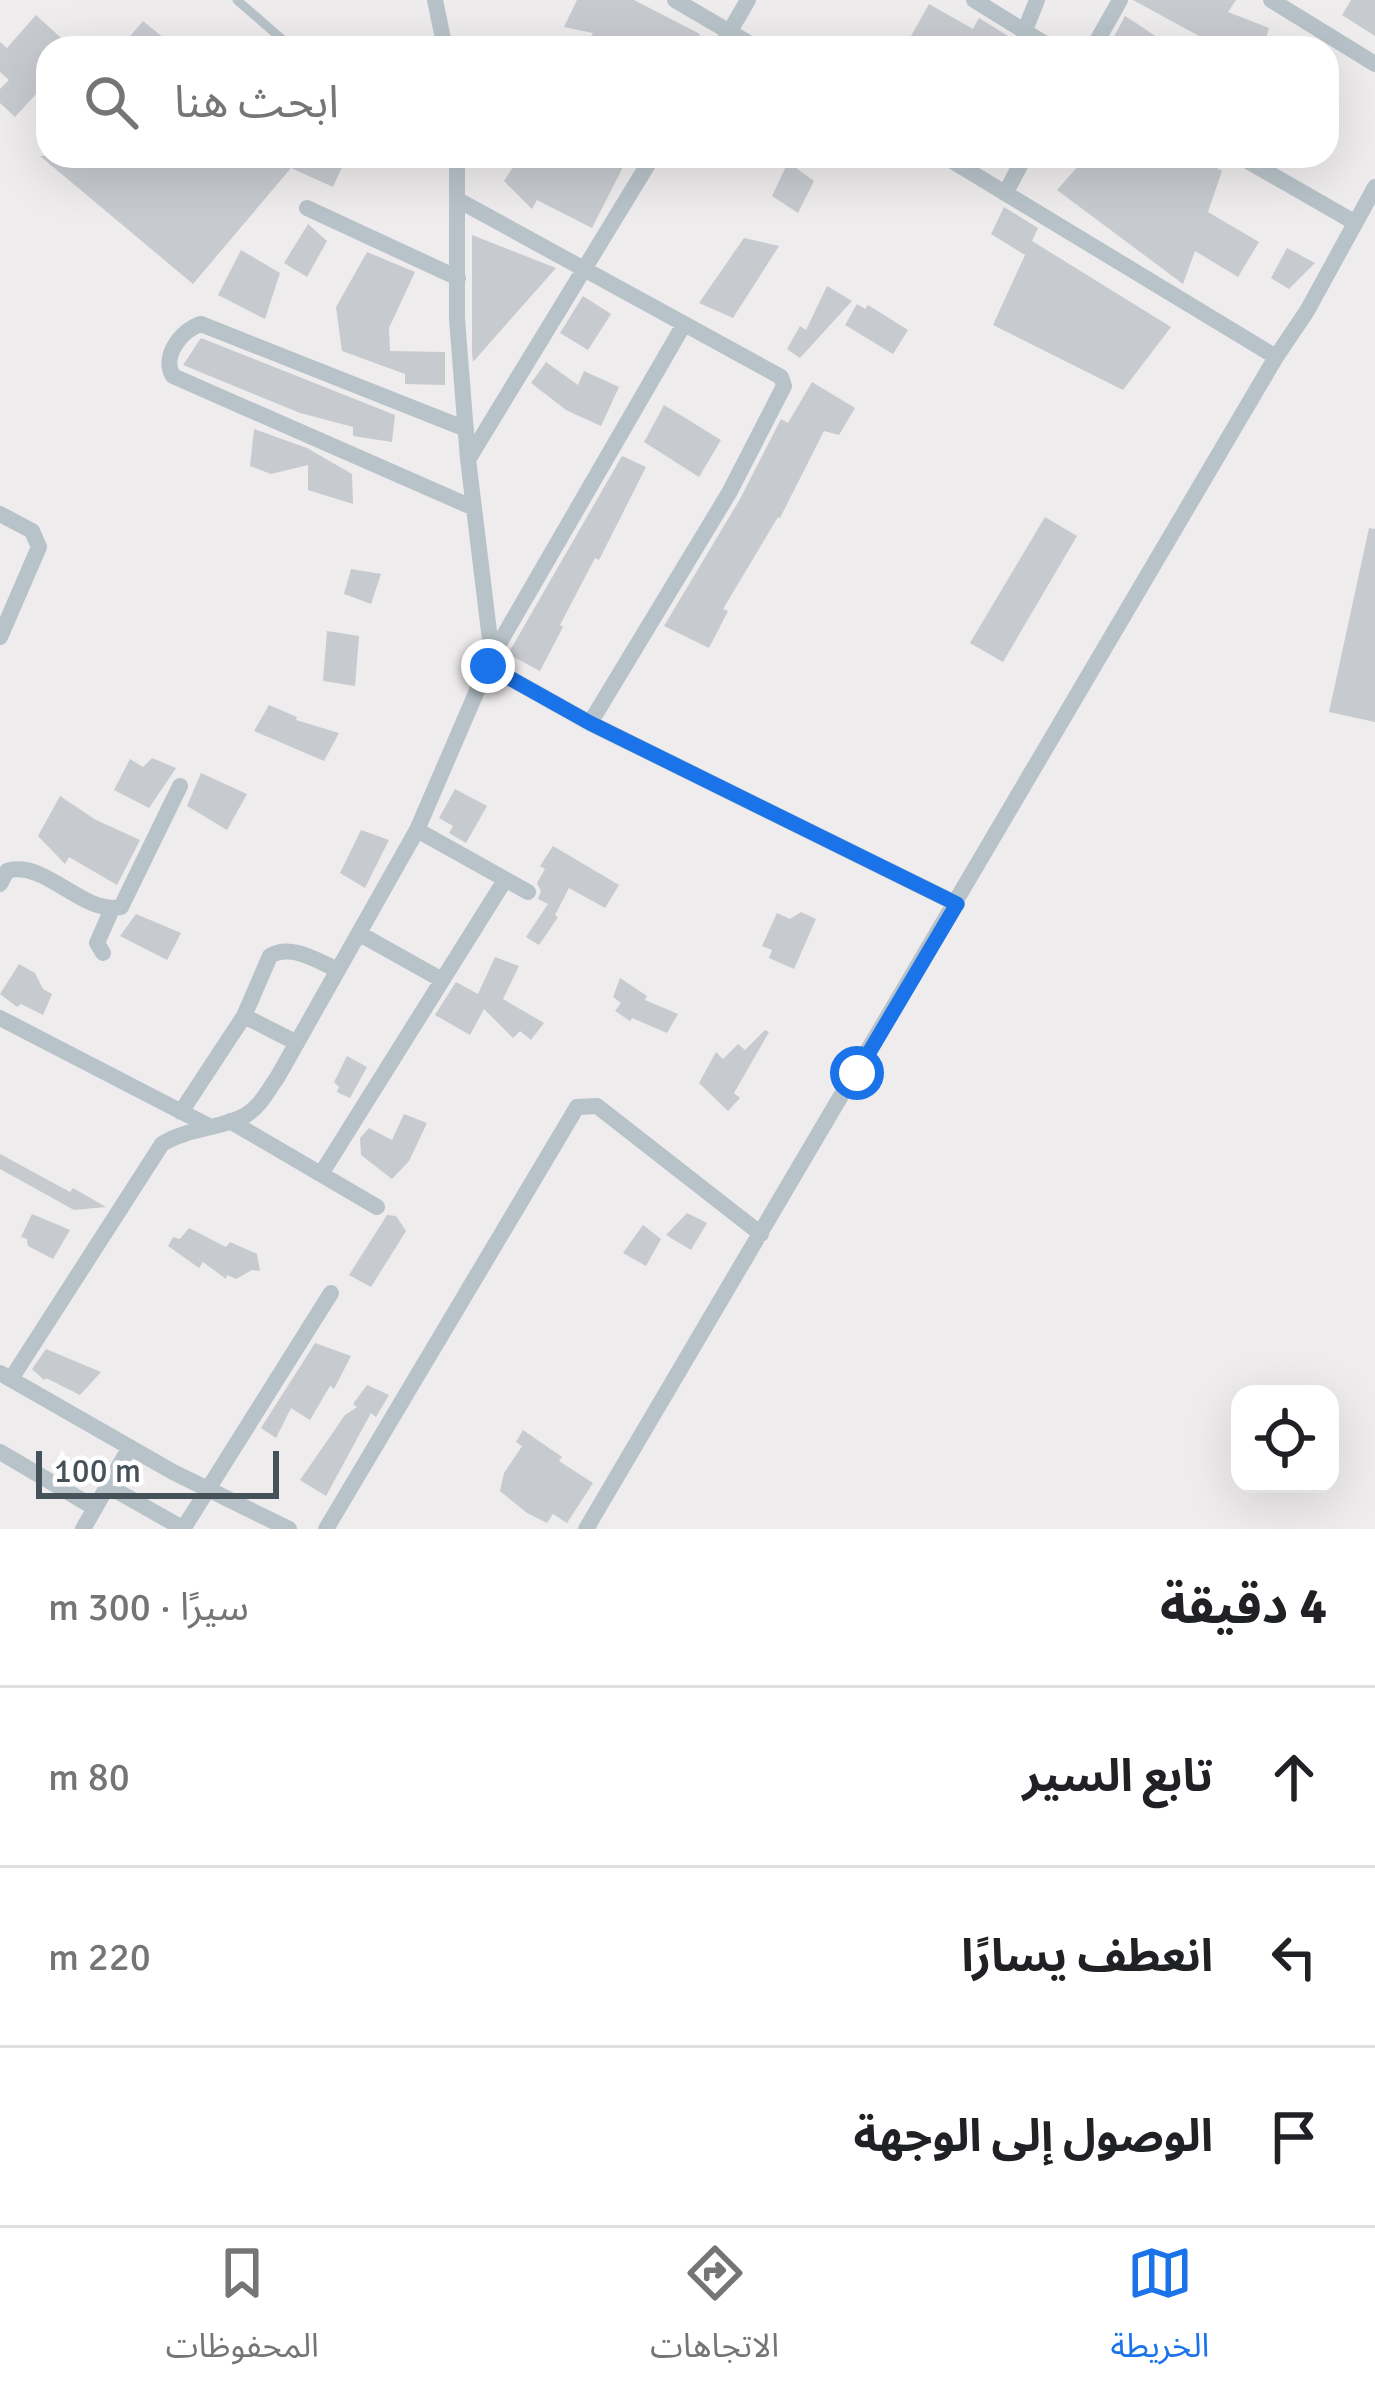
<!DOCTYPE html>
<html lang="ar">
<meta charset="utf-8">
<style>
:root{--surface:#fff;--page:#f2f2f2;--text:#202124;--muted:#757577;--line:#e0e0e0;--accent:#1a73e8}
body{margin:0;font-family:Signika,"Noto Sans Arabic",sans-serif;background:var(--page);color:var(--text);direction:rtl}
.controls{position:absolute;right:36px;bottom:36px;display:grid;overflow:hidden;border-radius:24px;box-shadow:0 12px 48px #0002}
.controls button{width:108px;height:108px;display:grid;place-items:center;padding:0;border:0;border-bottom:3px solid var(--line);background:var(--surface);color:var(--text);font:60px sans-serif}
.scale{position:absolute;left:36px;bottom:30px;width:243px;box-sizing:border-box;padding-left:12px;border:6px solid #465259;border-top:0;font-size:33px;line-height:42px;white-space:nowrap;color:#465259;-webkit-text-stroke:9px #fff;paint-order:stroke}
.stop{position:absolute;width:36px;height:36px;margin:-27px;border:9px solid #1a73e8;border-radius:50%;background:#fff}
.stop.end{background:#1a73e8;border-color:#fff;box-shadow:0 3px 12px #0008}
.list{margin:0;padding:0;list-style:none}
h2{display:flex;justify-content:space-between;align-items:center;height:156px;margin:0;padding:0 48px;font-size:51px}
h2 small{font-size:39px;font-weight:400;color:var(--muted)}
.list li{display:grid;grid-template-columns:78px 1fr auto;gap:36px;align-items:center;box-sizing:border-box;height:180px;padding:0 48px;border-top:3px solid var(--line)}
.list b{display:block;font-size:45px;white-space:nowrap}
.list em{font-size:39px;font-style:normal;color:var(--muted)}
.icon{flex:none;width:66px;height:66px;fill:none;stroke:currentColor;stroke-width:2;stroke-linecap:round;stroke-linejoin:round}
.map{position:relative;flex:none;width:1375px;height:1529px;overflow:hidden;direction:ltr}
.search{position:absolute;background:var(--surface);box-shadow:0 12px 48px #0002;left:36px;right:36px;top:36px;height:132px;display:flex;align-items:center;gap:30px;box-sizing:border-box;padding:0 42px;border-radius:36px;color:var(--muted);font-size:45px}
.sheet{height:696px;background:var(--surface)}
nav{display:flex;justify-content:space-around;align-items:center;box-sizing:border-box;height:168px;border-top:3px solid var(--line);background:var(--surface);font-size:33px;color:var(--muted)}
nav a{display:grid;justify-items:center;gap:6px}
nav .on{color:var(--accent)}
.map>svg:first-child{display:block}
.building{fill:#c7cacf}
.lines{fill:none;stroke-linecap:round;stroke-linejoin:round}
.service{stroke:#b8c3c9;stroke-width:9}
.minor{stroke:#b8c3c9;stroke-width:16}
.route{stroke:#1a73e8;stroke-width:15}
</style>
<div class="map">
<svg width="1375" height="1529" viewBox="0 0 1375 1529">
<rect width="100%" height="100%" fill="#efeced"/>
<path class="building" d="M577 0H634L700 34 692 48H585L593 33 564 27Z
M1133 0H1236L1228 12 1269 28 1263 48H1221Z
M1351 0H1375V36L1342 15Z
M929 4 973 29 979 18 1028 48H975L957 37 950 48H929L911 36Z
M36 15 72 48H48V81L15 117 0 103V89L9 80 0 72V42L7 48Z
M1125 16 1136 23 1173 48H1108Z
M143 21 176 48H120Z
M40 156H347L333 187 291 168 193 284Z
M520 156H610L625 163 592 228 537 200 532 209 504 181Z
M1087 156H1196L1222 171 1208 212 1259 242 1238 277 1195 251 1183 284 1057 190Z
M788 162 814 181 798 213 772 196Z
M1004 207 1038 228 1032 241 1171 327 1123 390 993 325 1025 255 991 234Z
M308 224 327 241 307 277 284 263Z
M472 235 556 268 473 362 472 352Z
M744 238 779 246 733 318 699 303Z
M1287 248 1315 263 1289 289 1271 278Z
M241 250 280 273 265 319 218 295Z
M367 252 415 272 389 328 390 351 445 352V385L405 384V374L342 351 336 307Z
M827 286 852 301 800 358 787 349 800 326 806 330Z
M583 296 611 314 588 350 560 333Z
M857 304 865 309 868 305 908 330 893 354 845 325Z
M201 338 395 415 392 442 353 436V427L300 413 183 365Z
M546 362 578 385 584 371 619 387 601 426 566 410 531 383Z
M812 382 855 408 839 435 824 431 780 518 778 517 723 609 728 611 709 648 664 626 740 499 781 419 788 423Z
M664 405 721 440 699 477 644 442Z
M254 429 307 448 352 474 353 504 308 490V465L271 474 250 466Z
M622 456 646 467 599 560 595 558 560 625 563 627 540 671 508 654Z
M1045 517 1077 536 1003 662 970 643Z
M1369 528 1375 529V722L1329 712Z
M351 569 381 574 371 604 344 594Z
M327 631 359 636 355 686 323 681Z
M269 705 297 717 296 720 339 733 324 761 254 731Z
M152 758 176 768 149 808 114 790 130 759 143 767Z
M201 773 247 794 227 830 187 806Z
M455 789 487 806 466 843 449 833 453 826 439 818Z
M60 796 96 820 140 840 117 885 69 857 65 864 38 836Z
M361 830 389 840 365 888 340 873Z
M553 846 619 885 605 908 569 888 555 915 558 917 539 945 526 937 548 904 538 899 541 891 537 883 545 869 540 866Z
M801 912 816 919 794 969 769 958 772 950 762 946 777 913 790 919Z
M136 914 181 933 167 960 120 936Z
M495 957 519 966 503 999 544 1023 531 1040 520 1031 513 1038 484 1009 470 1035 435 1015 456 982 478 994Z
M19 964 35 973 43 989 52 994 43 1015 21 1004 17 1007 0 994Z
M620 978 647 996 645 1000 678 1014 667 1033 632 1018 630 1021 615 1011 621 1003 613 997Z
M765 1030 769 1032 734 1093 740 1098 728 1111 699 1083 716 1052 723 1059 738 1044 745 1050Z
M347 1056 367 1067 350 1098 337 1092 339 1087 334 1082Z
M404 1114 427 1123 409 1161 392 1179 361 1155 360 1138 369 1128 392 1140Z
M0 1154 70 1192 73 1188 106 1207 74 1210 0 1169Z
M687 1213 707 1223 691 1250 666 1235Z
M32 1214 70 1230 53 1259 28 1246 27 1239 21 1237Z
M387 1215 396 1216 406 1231 371 1287 349 1275Z
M643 1225 661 1239 646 1266 623 1253Z
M189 1228 226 1247 230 1242 257 1254 260 1271 252 1270 236 1279 227 1275 226 1279 203 1262 199 1268 168 1246 173 1237 180 1239Z
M315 1343 351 1356 334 1389 330 1386 310 1420 291 1408 276 1438 261 1428Z
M46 1349 101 1372 80 1395 46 1378 44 1380 32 1369Z
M367 1385 389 1395 376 1417 371 1413 326 1496 300 1480 345 1415 357 1407 353 1404Z
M523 1430 562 1457 559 1461 593 1483 567 1523 553 1514 547 1523 527 1513 500 1491 504 1473 522 1446 516 1442Z"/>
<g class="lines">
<path class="service" d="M237 0 292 48"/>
<path class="minor" d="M435 0 445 48
M675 0 757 48
M974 0 1052 48
M1271 0 1375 64
M1025 30 1037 0
M720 48 748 0
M1093 48 1120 0
M457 156V319L468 459 492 656
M944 156 1276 357
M1239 156 1354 222
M1006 192 1025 156
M458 200 781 377 784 386 729 493 590 723
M307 208 458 278
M466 429 201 324C181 330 161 357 173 376L474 508
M469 458 653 156
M0 514 32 531 39 547 0 637
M488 666 590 723 957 904
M417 830 528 892
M0 884 7 871C45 859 82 915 121 907L180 786
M360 934 442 980
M103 953 97 943 112 909
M244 1016 270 956C291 943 317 961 338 970
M0 1018 207 1125
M181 1112 244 1016 297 1043
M230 1121 377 1207
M321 1174 505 880
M0 1373 173 1472 289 1529
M11 1379 162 1144C190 1127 222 1129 246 1115 260 1107 268 1090 277 1078L417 830 492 656 683 326
M0 1452 95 1508
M108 1486 184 1529
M83 1529 130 1447
M183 1529 331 1293
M326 1529 577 1107 597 1106 761 1234
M586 1529 1276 357 1307 311 1375 187"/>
</g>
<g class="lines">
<path class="route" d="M488 666 590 723 957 904 857 1073"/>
</g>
</svg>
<div class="controls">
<button><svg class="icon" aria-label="locate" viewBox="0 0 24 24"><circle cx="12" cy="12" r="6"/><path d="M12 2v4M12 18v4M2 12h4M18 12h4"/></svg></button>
</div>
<div class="scale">100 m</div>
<div class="stop" style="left:857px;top:1073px"></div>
<div class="stop end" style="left:488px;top:666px"></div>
<div class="search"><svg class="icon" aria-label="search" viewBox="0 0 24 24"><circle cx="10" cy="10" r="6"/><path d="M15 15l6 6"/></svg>ابحث هنا</div>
</div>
<section class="sheet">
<h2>4 دقيقة<small>سيرًا · 300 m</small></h2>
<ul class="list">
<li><svg class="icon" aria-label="ahead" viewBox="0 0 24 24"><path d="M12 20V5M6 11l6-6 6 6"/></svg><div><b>تابع السير</b></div><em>80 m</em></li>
<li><svg class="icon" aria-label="left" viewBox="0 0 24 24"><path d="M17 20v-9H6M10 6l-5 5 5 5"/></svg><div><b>انعطف يسارًا</b></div><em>220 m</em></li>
<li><svg class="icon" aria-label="arrive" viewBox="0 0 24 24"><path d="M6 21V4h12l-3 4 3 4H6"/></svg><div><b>الوصول إلى الوجهة</b></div></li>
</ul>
</section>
<nav>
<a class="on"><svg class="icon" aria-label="map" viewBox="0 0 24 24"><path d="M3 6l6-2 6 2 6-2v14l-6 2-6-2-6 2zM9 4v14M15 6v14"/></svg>الخريطة</a>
<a><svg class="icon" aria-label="directions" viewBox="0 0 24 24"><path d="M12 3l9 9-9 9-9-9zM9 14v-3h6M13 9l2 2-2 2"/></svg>الاتجاهات</a>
<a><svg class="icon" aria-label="saved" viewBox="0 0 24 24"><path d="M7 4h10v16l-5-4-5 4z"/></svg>المحفوظات</a>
</nav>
